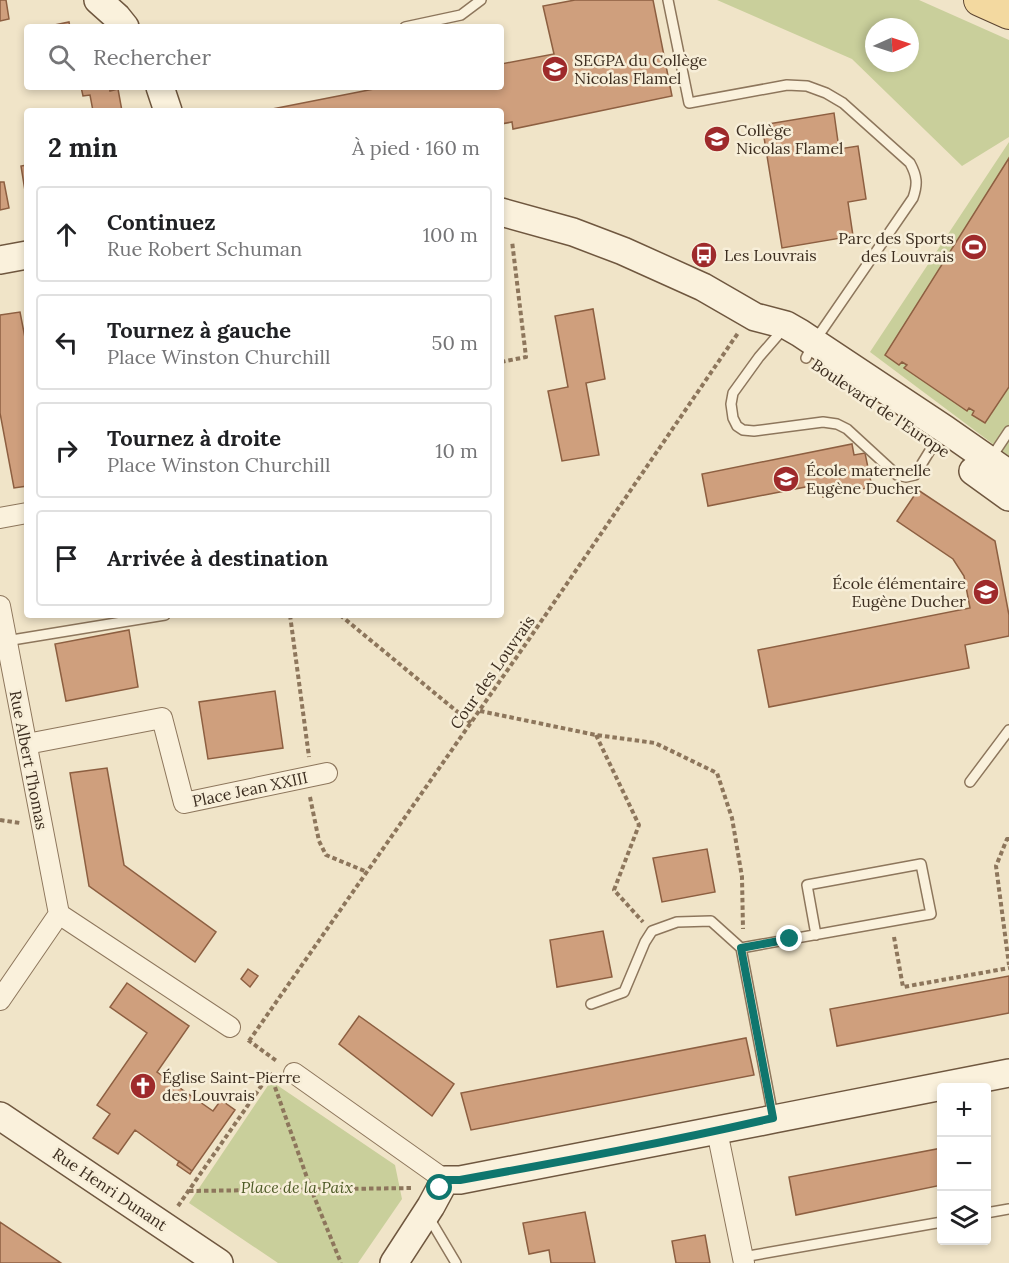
<!DOCTYPE html>
<html lang="fr">
<meta charset="utf-8">
<style>
:root{--surface:#fff;--page:#f2f2f2;--text:#202124;--muted:#757577;--line:#e0e0e0}
body{margin:0;font-family:Lora,serif;background:var(--page);color:var(--text)}
.controls{position:absolute;right:18px;bottom:18px;display:grid;overflow:hidden;border-radius:6px;box-shadow:0 3px 9px #0003}
.controls button{width:54px;height:54px;display:grid;place-items:center;padding:0;border:0;border-bottom:2px solid var(--line);background:var(--surface);color:var(--text);font:30px sans-serif}
.compass{position:absolute;left:865px;top:18px;width:54px;height:54px;border-radius:50%;background:var(--surface);box-shadow:0 3px 9px #0003;rotate:87deg}
.stop{position:absolute;width:18px;height:18px;margin:-14px;border:4px solid #0f766e;border-radius:50%;background:#fff}
.stop.end{background:#0f766e;border-color:#fff;box-shadow:0 2px 6px #0008}
.list{margin:0;padding:0;list-style:none}
h2{display:flex;justify-content:space-between;align-items:center;height:78px;margin:0;padding:0 24px;font-size:26px}
h2 small{font-size:20px;font-weight:400;color:var(--muted)}
.list li{display:grid;grid-template-columns:39px 1fr auto;gap:18px;align-items:center;box-sizing:border-box;height:96px;margin:0 12px 12px;padding:0 12px;border:2px solid var(--line);border-radius:6px}
.list b{display:block;font-size:22px;white-space:nowrap}
.list p{margin:0;font-size:20px;white-space:nowrap;color:var(--muted)}
.list em{font-size:20px;font-style:normal;color:var(--muted)}
.icon{flex:none;width:33px;height:33px;fill:none;stroke:currentColor;stroke-width:2;stroke-linecap:round;stroke-linejoin:round}
.map{position:relative;flex:none;width:1009px;height:1263px;overflow:hidden}
.search{position:absolute;background:var(--surface);box-shadow:0 3px 9px #0003;left:24px;top:24px;width:480px;height:66px;display:flex;align-items:center;gap:15px;box-sizing:border-box;padding:0 21px;border-radius:6px;color:var(--muted);font-size:22px}
.panel{position:absolute;background:var(--surface);box-shadow:0 3px 9px #0003;left:24px;top:108px;width:480px;height:510px;border-radius:6px}
.map>svg:first-child{display:block}
.green{fill:#c9cf9b;fill-rule:evenodd}
.building{fill:#cf9f7d;stroke:#8d5f41;stroke-width:1.5}
.lines{fill:none;stroke-linecap:round;stroke-linejoin:round}
.lane-casing{stroke:#8d765c;stroke-width:12}
.street-casing{stroke:#8d765c;stroke-width:22}
.secondary-casing{stroke:#6f573f;stroke-width:30}
.primary-casing{stroke:#5b4430;stroke-width:34}
.path{stroke:#8d765c;stroke-width:4;stroke-dasharray:4.5 3;stroke-linecap:butt}
.lane{stroke:#faf1dc;stroke-width:9}
.street{stroke:#faf1dc;stroke-width:20}
.secondary{stroke:#faf1dc;stroke-width:27}
.primary{stroke:#f3d9a0;stroke-width:32}
.route{stroke:#0f766e;stroke-width:8}
.labels{text-anchor:middle;dominant-baseline:central;stroke-width:5;stroke-linejoin:round;paint-order:stroke}
.poi-label{font-size:16px;fill:#3d2e20;stroke:#f7eed8;text-anchor:start}
.street-label{font-size:16px;fill:#3d2e20;stroke:#f7eed8}
.park-label{font-size:16px;font-style:italic;fill:#4d5a26;stroke:#f7eed8}
</style>
<div class="map">
<svg width="1009" height="1263" viewBox="0 0 1009 1263">
<rect width="100%" height="100%" fill="#f0e4c8"/>
<path class="green" d="M717 0H919L1009 40V137L962 166 852 59ZM874 27H910V63H874Z
M1009 142V456L870 352Z
M271 1081 395 1165 402 1199 358 1263H278L189 1203Z"/>
<path class="building" d="M0 0H6L9 19 0 21Z
M575 0H653L672 96 513 129 512 122 501 124V111H262L384 87H501V64L554 54 543 6Z
M69 22 70 27H45Z
M81 87H109L110 91 118 89 122 111H93L90 95 83 96Z
M834 113 839 149 858 146 866 199 848 202 853 236 782 248 762 125Z
M1009 158V387L985 423 972 415 974 411 969 408 967 411 904 368 907 365 902 362 899 365 885 355Z
M27 165V197H26L21 166Z
M0 182H4L9 208 0 210Z
M593 309 605 379 586 383 599 455 562 461 548 391 568 387 555 316Z
M20 312 27 348V486L14 488 0 413V315Z
M852 444 854 455 865 453 872 487 823 497 821 484 708 506 702 474Z
M918 490 995 541 1009 615V636L965 645 969 668 769 707 758 650 970 608 964 576 953 559 897 521Z
M129 630 138 687 66 701 55 644Z
M275 691 283 748 208 759 199 702Z
M107 768 124 865 216 932 195 962 89 886 70 773Z
M707 849 715 892 662 902 653 858Z
M603 931 612 977 557 987 550 940Z
M248 969 258 976 250 987 241 979Z
M1009 976V1013L837 1046 830 1009Z
M127 983 189 1026 157 1072 213 1111 221 1100 235 1110 192 1171 135 1130 118 1154 93 1138 110 1114 97 1105 147 1033 110 1007Z
M359 1016 454 1084 432 1116 339 1044Z
M746 1038 754 1075 471 1130 461 1093Z
M942 1148V1185L796 1215 789 1177Z
M179 1161 192 1171 190 1174 177 1165Z
M585 1212 595 1263H551L549 1250 529 1254 523 1223Z
M0 1222 61 1263H0Z
M705 1235 710 1263H676L672 1241Z"/>
<g class="lines">
<defs>
<path id="lane" d="M668 0 689 103 787 85 807 86 826 93 843 103 910 163C917 176 918 184 913 198L814 342 806 358
M405 27 461 15 481 0
M785 327 759 357 733 393 731 404 733 418 737 426 743 430 754 431 823 422 837 424 847 429 897 475 906 477 915 475 934 444
M991 458 1009 431
M6 641 165 615
M970 782 1009 730
M591 1004 624 992 645 942 652 931 677 922 711 921 741 948
M773 1116 741 948 931 914 921 864 807 885 816 935
M986 1213 1009 1209
M428 1216 456 1263
M743 1257 942 1222"/>
<path id="street" d="M0 518 27 513
M0 606 59 914
M27 744 162 718 184 803 327 773
M0 1000 59 914 230 1027
M294 1073 445 1180
M717 1131 744 1263"/>
<path id="secondary" d="M98 0 117 17 125 27
M160 87 168 111
M501 212 573 232 623 251 703 287 755 317 786 325 800 333 946 430 1009 474
M0 260 27 255
M973 471 1009 497
M0 1116 219 1263
M394 1263 431 1206 445 1180H460C643 1146 826 1108 1009 1073"/>
<path id="primary" d="M980 0 1009 13"/>
</defs>
<use href="#lane" class="lane-casing"/>
<use href="#street" class="street-casing"/>
<use href="#secondary" class="secondary-casing"/>
<use href="#primary" class="primary-casing"/>
<path class="path" d="M501 362 526 357 512 241
M290 615 309 757
M340 615 471 723
M480 711 596 735 655 743 717 773 732 818 742 877 743 929
M596 735 639 825 614 890 643 922
M310 797 319 841 326 855 367 872
M0 820 20 823
M1009 839H1007L996 866 1009 965
M894 937 903 987 1009 968
M248 1040 278 1062
M249 1041 525 645 738 333
M270 1073 311 1189 341 1263
M189 1191 413 1188
M178 1206 271 1072"/>
<use href="#lane" class="lane"/>
<use href="#street" class="street"/>
<use href="#secondary" class="secondary"/>
<use href="#primary" class="primary"/>
</g>
<g class="lines">
<path class="route" d="M440 1188 445 1180H460C565 1161 669 1142 773 1118L741 948 790 939"/>
</g>
<defs>
<symbol id="school-disc" viewBox="-11 -11 22 22"><circle r="9.5" fill="#9e2a2b" stroke="#f7eed8"/><path d="M0-5L7-2L0 1L-7-2ZM-4 1L0 2.5L4 1V4Q0 6-4 4Z" fill="#fff"/></symbol>
<symbol id="stadium-disc" viewBox="-11 -11 22 22"><circle r="9.5" fill="#9e2a2b" stroke="#f7eed8"/><path d="M0-5a6.5 5 0 1 0 0 10a6.5 5 0 1 0 0-10ZM-3.5-1.8h7v3.6h-7Z" fill="#fff"/></symbol>
<symbol id="bus-disc" viewBox="-11 -11 22 22"><circle r="9.5" fill="#9e2a2b" stroke="#f7eed8"/><path d="M-5-6H5V4H4V6H2V4H-2V6H-4V4H-5ZM-3.5-4V0h7V-4ZM-3.5 1.2v1.5H-2V1.2ZM2 1.2v1.5H3.5V1.2Z" fill="#fff"/></symbol>
<symbol id="church-disc" viewBox="-11 -11 22 22"><circle r="9.5" fill="#9e2a2b" stroke="#f7eed8"/><path d="M-1.2-6h2.4v3.5h3.3v2.4h-3.3V6h-2.4V-.1h-3.3v-2.4h3.3Z" fill="#fff"/></symbol>
</defs>
<g fill-rule="evenodd">
<use href="#school-disc" x="540" y="54" width="30" height="30"/>
<use href="#school-disc" x="702" y="124" width="30" height="30"/>
<use href="#stadium-disc" x="959" y="232" width="30" height="30"/>
<use href="#bus-disc" x="689" y="240" width="30" height="30"/>
<use href="#school-disc" x="771" y="464" width="30" height="30"/>
<use href="#school-disc" x="971" y="577" width="30" height="30"/>
<use href="#church-disc" x="128" y="1071" width="30" height="30"/>
</g>
<g class="labels">
<g class="poi-label">
<text x="574" y="60">SEGPA du Collège<tspan x="574" dy="18">Nicolas Flamel</tspan></text>
<text x="736" y="130">Collège<tspan x="736" dy="18">Nicolas Flamel</tspan></text>
<text x="954" y="238" text-anchor="end">Parc des Sports<tspan x="954" dy="18">des Louvrais</tspan></text>
<text x="724" y="255">Les Louvrais</text>
<text x="806" y="470">École maternelle<tspan x="806" dy="18">Eugène Ducher</tspan></text>
<text x="966" y="583" text-anchor="end">École élémentaire<tspan x="966" dy="18">Eugène Ducher</tspan></text>
<text x="162" y="1077">Église Saint-Pierre<tspan x="162" dy="18">des Louvrais</tspan></text>
</g>
<g class="street-label">
<text transform="translate(881 408) rotate(34)">Boulevard de l'Europe</text>
<text transform="translate(492 672) rotate(-55)">Cour des Louvrais</text>
<text transform="translate(29 760) rotate(79)">Rue Albert Thomas</text>
<text transform="translate(250 789) rotate(-12)">Place Jean XXIII</text>
<text transform="translate(110 1189) rotate(34)">Rue Henri Dunant</text>
</g>
<g class="park-label">
<text x="297" y="1187">Place de la Paix</text>
</g>
</g>
</svg>
<div class="controls">
<button>+</button>
<button>−</button>
<button><svg class="icon" aria-label="layers" viewBox="0 0 24 24"><path d="M12 4l9 5-9 5-9-5zM3 14l9 5 9-5"/></svg></button>
</div>
<svg class="compass" viewBox="-18 -18 36 36"><path d="M0-13l5 13h-10z" fill="#e53935"/><path d="M0 13l5-13h-10z" fill="#757577"/></svg>
<div class="stop" style="left:440px;top:1188px"></div>
<div class="stop end" style="left:790px;top:939px"></div>
<div class="search"><svg class="icon" aria-label="search" viewBox="0 0 24 24"><circle cx="10" cy="10" r="6"/><path d="M15 15l6 6"/></svg>Rechercher</div>
<section class="panel">
<h2>2 min<small>À pied · 160 m</small></h2>
<ul class="list">
<li><svg class="icon" aria-label="ahead" viewBox="0 0 24 24"><path d="M12 20V5M6 11l6-6 6 6"/></svg><div><b>Continuez</b><p>Rue Robert Schuman</p></div><em>100 m</em></li>
<li><svg class="icon" aria-label="left" viewBox="0 0 24 24"><path d="M17 20v-9H6M10 6l-5 5 5 5"/></svg><div><b>Tournez à gauche</b><p>Place Winston Churchill</p></div><em>50 m</em></li>
<li><svg class="icon" aria-label="right" viewBox="0 0 24 24"><path d="M7 20v-9h11M14 6l5 5-5 5"/></svg><div><b>Tournez à droite</b><p>Place Winston Churchill</p></div><em>10 m</em></li>
<li><svg class="icon" aria-label="arrive" viewBox="0 0 24 24"><path d="M6 21V4h12l-3 4 3 4H6"/></svg><div><b>Arrivée à destination</b></div></li>
</ul>
</section>
</div>
